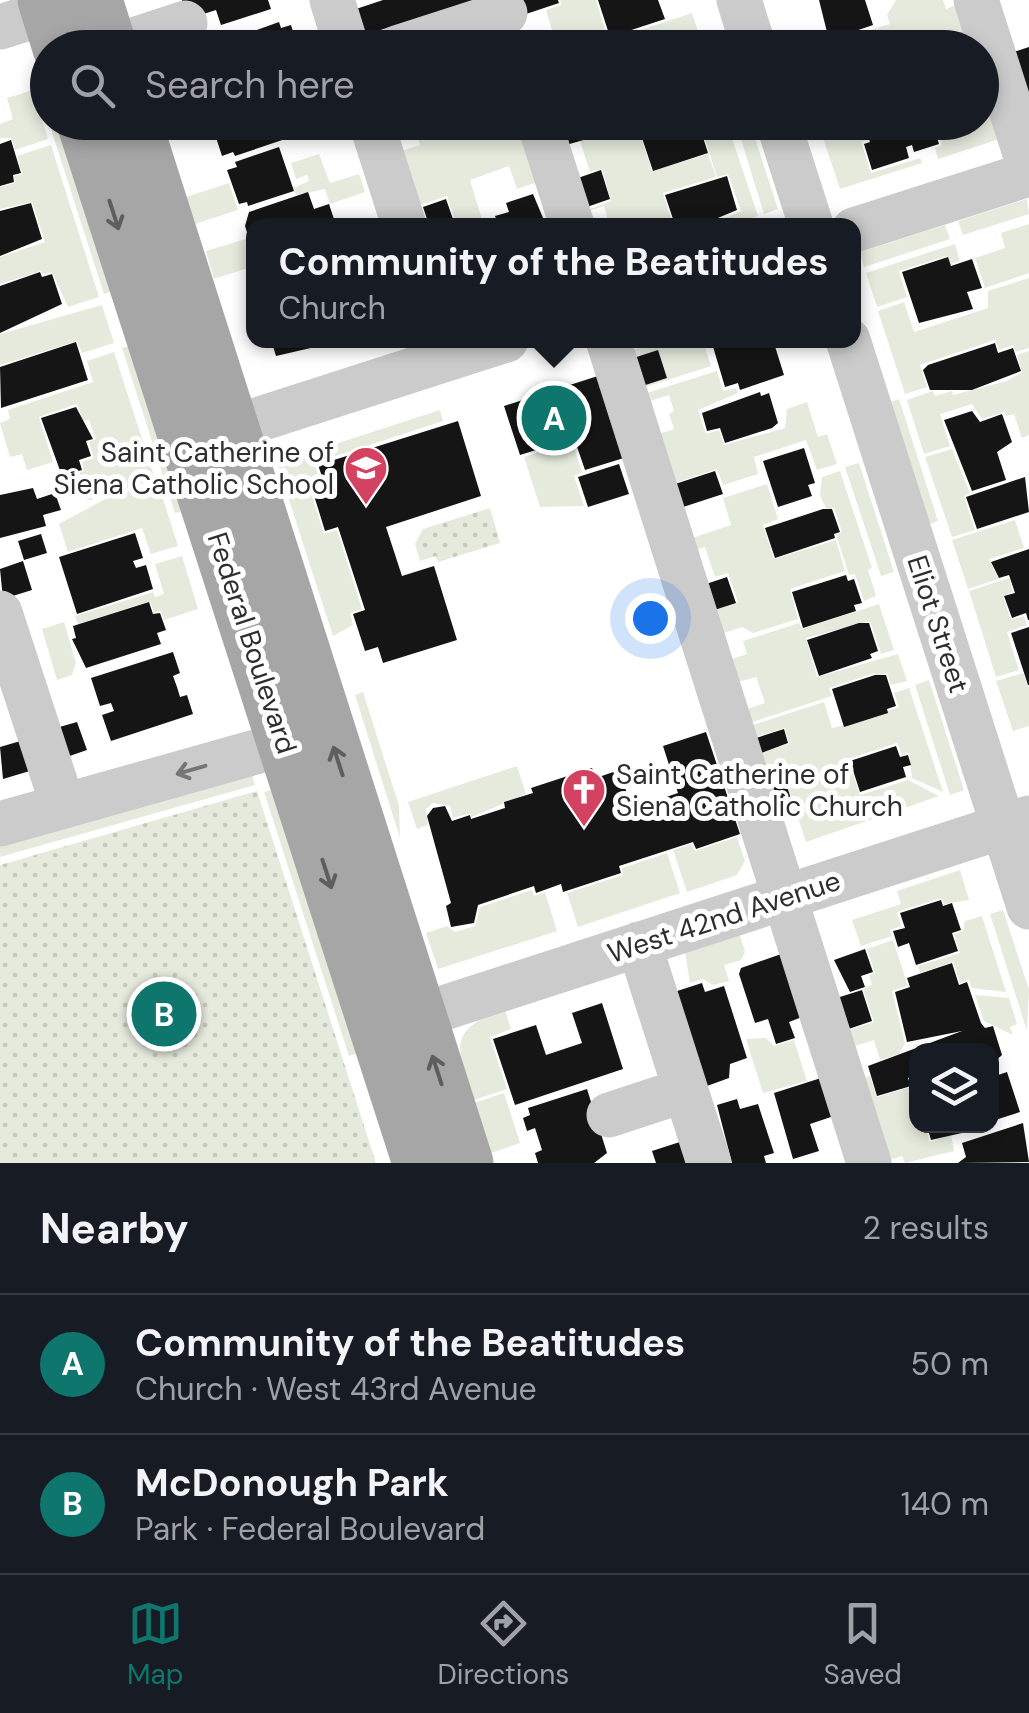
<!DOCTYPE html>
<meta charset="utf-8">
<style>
:root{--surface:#171b24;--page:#242831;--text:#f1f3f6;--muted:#9ea1a6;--line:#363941;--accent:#0f766e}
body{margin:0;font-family:"DM Sans",sans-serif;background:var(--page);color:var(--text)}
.controls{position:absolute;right:30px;bottom:30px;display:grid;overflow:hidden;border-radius:20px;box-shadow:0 5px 15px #0003}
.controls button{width:90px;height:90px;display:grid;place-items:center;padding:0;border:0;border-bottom:2px solid var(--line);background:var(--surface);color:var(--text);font:50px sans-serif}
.you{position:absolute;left:650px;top:618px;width:35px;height:35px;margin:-25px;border:8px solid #fff;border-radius:50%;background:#1a73e8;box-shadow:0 0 0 15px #1a73e833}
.badge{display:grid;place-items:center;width:65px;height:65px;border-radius:50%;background:var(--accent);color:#fff;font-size:32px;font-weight:700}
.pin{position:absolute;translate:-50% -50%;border:5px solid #fff;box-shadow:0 2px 10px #0006}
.popup{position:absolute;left:246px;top:218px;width:615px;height:130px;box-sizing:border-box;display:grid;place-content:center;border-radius:20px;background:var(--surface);filter:drop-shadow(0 2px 8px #0005);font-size:32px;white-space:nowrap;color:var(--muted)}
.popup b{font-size:38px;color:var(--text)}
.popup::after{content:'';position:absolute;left:50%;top:100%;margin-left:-20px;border:20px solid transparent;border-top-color:var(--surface)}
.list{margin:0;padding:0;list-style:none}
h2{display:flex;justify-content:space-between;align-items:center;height:130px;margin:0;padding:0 40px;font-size:42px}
h2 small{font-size:32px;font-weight:400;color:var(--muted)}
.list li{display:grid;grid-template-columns:65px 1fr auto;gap:30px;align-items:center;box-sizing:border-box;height:140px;padding:0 40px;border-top:2px solid var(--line)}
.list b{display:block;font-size:38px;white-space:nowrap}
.list p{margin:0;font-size:32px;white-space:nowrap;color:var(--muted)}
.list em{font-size:32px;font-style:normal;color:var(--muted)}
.icon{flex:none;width:55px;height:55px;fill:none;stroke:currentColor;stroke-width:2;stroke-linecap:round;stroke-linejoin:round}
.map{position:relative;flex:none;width:1029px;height:1163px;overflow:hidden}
.search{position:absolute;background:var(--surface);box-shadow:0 5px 15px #0003;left:30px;right:30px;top:30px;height:110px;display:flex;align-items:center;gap:25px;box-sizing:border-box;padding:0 35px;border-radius:55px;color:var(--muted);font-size:38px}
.sheet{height:410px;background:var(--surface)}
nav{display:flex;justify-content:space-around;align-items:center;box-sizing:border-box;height:140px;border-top:2px solid var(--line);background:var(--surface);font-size:28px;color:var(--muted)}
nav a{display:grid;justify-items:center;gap:5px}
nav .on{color:var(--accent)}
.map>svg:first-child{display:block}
.grass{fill:#e6eadd}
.park{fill:url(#park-dots)}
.building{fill:#151515}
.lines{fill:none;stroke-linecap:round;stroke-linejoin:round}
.minor{stroke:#cbcbcb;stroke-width:45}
.major{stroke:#a6a6a6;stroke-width:55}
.oneway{stroke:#5e5e5e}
.oneway2{stroke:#757575}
.labels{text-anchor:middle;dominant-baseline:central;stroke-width:10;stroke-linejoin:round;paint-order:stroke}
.poi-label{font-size:28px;fill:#2e2e2e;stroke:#fff;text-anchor:end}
.street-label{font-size:28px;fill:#2e2e2e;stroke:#fff}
</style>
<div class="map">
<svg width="1029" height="1163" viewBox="0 0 1029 1163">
<defs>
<pattern id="park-dots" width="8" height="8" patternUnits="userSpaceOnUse" patternTransform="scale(2.5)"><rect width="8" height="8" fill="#e6eadd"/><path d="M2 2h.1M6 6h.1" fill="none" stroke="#c6c9be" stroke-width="1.8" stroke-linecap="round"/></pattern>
</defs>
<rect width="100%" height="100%" fill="#fff"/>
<path class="grass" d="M560 0H596L611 47H557L546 10 561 5Z
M896 0H943L946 9 967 1 969 35 938 48 887 47 881 33 838 47H794L792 39 819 30 824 44 890 24 887 15Z
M692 13 703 47H680L676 38 646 47H613L610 40Z
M982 75 1009 136 938 159 935 148 942 145 935 123 982 122V106L986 104Z
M33 90 48 139 15 150 11 138H0V124L13 119 7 98Z
M596 122 677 123 640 135 652 171 708 154 716 177 663 193 673 225H602L609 223 604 206 575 215 611 201 602 169 590 172 580 141 590 138 586 125Z
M49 123H64L117 290 104 294Z
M413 123H524L543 180 517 189 509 166 470 180 483 223 471 225 468 219 456 223 447 196 420 205 427 225H410L387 156 420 145Z
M700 123H727L758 216 730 225H710L741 211 728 174 717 177Z
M736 123H750L778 209 764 214Z
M818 123H862L867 139 861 142 871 173 920 158 922 163 840 189Z
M51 145 99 297 68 307 52 272 43 275 41 271 0 284V257L45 242 32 202 0 209V187L15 183 14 176 22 174 17 156Z
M319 154 330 183 359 174 365 192 330 204 325 189 296 195 293 188 309 181 307 175 296 179 291 163Z
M229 183 238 210 195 224 186 197Z
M1027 199 1029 214 963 235 958 221Z
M1029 224V273L985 288 975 258 1005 248 1001 233Z
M945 225 950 239 864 267 860 252Z
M246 239 254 266 214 279 206 251Z
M955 244 960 261 951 264 947 256 899 271 907 297 877 307 866 273Z
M1029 278V348L1016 352 1013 345 999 350 995 340 920 365 927 387 905 394 878 311 904 302 914 332 988 308V291Z
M102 305 114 343 82 353 77 341 0 365V334Z
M661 341H703L711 366 630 392 618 355Z
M133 345 187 510 175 513 122 348Z
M1029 351V435L1022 438 1014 414 1006 416 1004 412 982 419 972 404 940 414 950 446 924 454 907 400 933 391 935 396 952 391 953 395 1007 381 1022 372 1017 355Z
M114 352 155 479 91 500 60 495 55 481 84 471 82 462 94 458 89 442 96 439 89 420 83 421 77 404 39 417 53 462 27 470 22 454 10 457 0 423 10 419 8 410 93 382 87 361Z
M717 371 723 391 736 388 738 393 698 410 706 434 719 430 724 445 785 428 787 409 807 402 818 437 827 434 837 464 817 470 806 440 754 457 758 474 723 485 717 469 662 487 646 438 674 429 669 414 674 411 669 395 637 405 634 397Z
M899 399 938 521 924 526 885 404Z
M440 410 443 421 314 463 321 483 309 487 324 534 337 530 362 609 350 613 353 625 333 636 277 463Z
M572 441 582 472 574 476 584 506 540 507 524 457Z
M952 449 970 493 964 496 975 530 952 537 925 457Z
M859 463 894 572 881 576 845 467Z
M840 471 872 568 868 570 876 596 864 601 855 574 849 575 836 534 842 532 834 508 827 510 820 496 822 477Z
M158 483 178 546 151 554 142 528 68 552 59 524 107 498Z
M767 484 778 519 763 525 774 559 836 540 845 571 790 589 798 619 753 633 742 627 706 639 699 615 738 602 728 573 715 577 705 547 690 552 686 540 731 525 723 498Z
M1015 520 1024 548 989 559 998 579 968 589 952 540Z
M182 556 198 609 164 620 161 611 154 613 150 601 78 624 75 616 153 592 155 597 164 594 155 564Z
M1009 578 1013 592 1003 596 1011 620 1024 616 1027 625 1007 632 1019 670 996 677 969 591Z
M879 604 894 650 881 654 870 621 806 638 817 677 898 654 907 681 891 685 887 673 877 676 875 673 829 688 832 696 737 727 733 714 765 703 756 677 725 686 717 664 747 654 743 641 799 623 802 629Z
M64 622 76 663 72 675 57 680 42 629Z
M1023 673 1029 688V726L1013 731 996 681Z
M929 680 964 790 950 795 915 685Z
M909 688 943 792 912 778 909 753 902 755 897 743 848 759 860 795 908 780 939 796 806 842 783 772 753 782 746 758 789 744 785 728 741 741 737 730 824 702 832 728C857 722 875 715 899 707L894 693Z
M363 692 399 806 400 838 355 695Z
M517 766 526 794 472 817 470 813 453 818 450 806 433 803 426 809 428 825 417 829 408 802Z
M252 775 255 785 0 857V847Z
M274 789 359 1053 349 1056 264 792Z
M737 837 745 861 737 875 687 892 673 850 692 844 695 851Z
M667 853 680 893 578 927 567 893 623 875 622 868Z
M960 870 969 900 944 904 941 898 897 912 901 926 890 930 892 936 861 946 852 920 901 904 897 891Z
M532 890 534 896 545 892 557 931 438 969 426 933 447 926 455 932 475 926 480 907Z
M1003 910 1029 990 1027 1031 990 914Z
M982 916 1006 992 972 988 969 980 960 983 953 962 920 973 918 966 960 953 954 934 963 931 965 921Z
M740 935 745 952 741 960 724 965 729 981 713 985 703 979 690 983 685 952Z
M893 940 908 986 892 991 905 1043 899 1054 880 1060 874 1040 839 1051 834 1035 874 1022 863 989 872 985 869 975 875 973 867 949Z
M975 995 1009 998 1017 1024 1010 1027 1013 1035 984 1021Z
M505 1010 511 1029 490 1037 507 1089 474 1100C457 1050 445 1029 505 1010Z
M766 1038 774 1046 794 1040 807 1081 763 1093 746 1039Z
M870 1076 877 1097 914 1086 916 1126H925L930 1142 951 1135 954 1151 905 1163 902 1156 881 1163 847 1084Z
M504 1093 520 1143 491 1153 474 1103Z"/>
<path class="park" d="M490 508 500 543 438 562 436 556 420 561 415 544 423 529Z
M257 791 376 1163H0V865Z"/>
<path class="building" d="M182 0H268L271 9 221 25 216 10 188 19Z
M383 0H472L473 1 355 38 347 12Z
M518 0H558L559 3 523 15Z
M598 0H658L665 19 610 37Z
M819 0H865L873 25 829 40Z
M279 22 281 28 291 25 298 48H206Z
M882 35 886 48H846V47Z
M1029 47V120L1007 54Z
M211 122H303L306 132 235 156 233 152 222 156Z
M551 122H582L587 139 559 147Z
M679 122H698L708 153 653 171 641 135Z
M863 122H932L939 144 914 152 912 145 906 147 909 158 872 170 864 144 870 142Z
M11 140 21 173 13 175 14 182 0 186V144Z
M279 147 294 191 248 206 247 202 239 204 227 170 237 167 235 162Z
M601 170 610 199 584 208 575 179Z
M727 176 737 210 701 225H675L665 195Z
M308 192 314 209 329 204 336 225H254L253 251 245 226 249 212Z
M533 194 546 225H498L495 216 509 212 506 203Z
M446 199 455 225H429L423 207Z
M31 203 42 239 0 256V211Z
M948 257 951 266 972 259 982 288 967 292 973 309 919 323 902 272Z
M40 272 42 277 52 274 62 304 0 333V286Z
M271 340H341V341L276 356Z
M711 340H773L784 375 740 390 738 383 725 387Z
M76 342 88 380 1 408 0 367Z
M995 343 998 353 1013 348 1021 371 972 390H930L923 370 928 365Z
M658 350 667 378 633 389 624 361Z
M601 375 627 457 585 470 574 438 520 455 504 406Z
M760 392 761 396 769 393 778 423 772 428 725 443 720 428 707 431 702 413Z
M76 407 93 439 86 441 91 456 79 460 82 470 62 476 41 418Z
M972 411 980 422 1002 414 1012 442 997 452 1006 480 972 491 944 420Z
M458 421 481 496 386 527 402 576 434 566 457 640 383 663 378 647 365 651 353 614 365 610 338 527 325 531 312 489 325 485 318 465Z
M804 448 815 483 808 485 812 496 778 507 763 461Z
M619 464 629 494 588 507 578 477Z
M715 471 723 494 677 509 669 486Z
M1025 477 1029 512 977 529 966 497Z
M33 488 37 499 55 493 61 510 43 515 46 526 0 538V495Z
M823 509H832L840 532 834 534 835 538 775 558 765 528Z
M135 533 143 558 133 561 136 568 146 565 153 589 77 614 59 557Z
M41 534 47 553 24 560 18 541Z
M1029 549V620H1028L1026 613 1012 618 1004 596 1015 593 1009 575 999 578 991 562Z
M23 561 32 590 3 599 0 569Z
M846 575 848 581 854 579 862 603 854 605 856 611 803 628 792 592Z
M727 577 736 603 699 615 691 589Z
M149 602 153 614 160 613 166 630 157 633 161 644 86 668 72 639 76 638 73 626Z
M859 623H869L878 651 870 654 872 658 819 676 807 640Z
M1029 627V685H1028L1011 633Z
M173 652 180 673 173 676 177 687 180 697 187 695 193 714 111 741 102 715 114 711 111 703 100 706 91 678Z
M875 675H886L896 706 887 709 888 713 844 727 832 689Z
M77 722 87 750 58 760 49 730Z
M784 729 788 743 761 753 756 738Z
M706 732 740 834 696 849 693 842 619 866 621 873 563 892 561 884 536 893 534 886 478 905 474 923 451 927 446 906 451 903 427 816 433 808 445 806 452 821 470 815 471 819 505 808 504 802 533 793 531 788 592 768 596 778 619 770 630 802 640 798 642 805 678 793 663 746Z
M24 740 33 770 3 779 0 747Z
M896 746 900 757 908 755 911 765 903 767 906 777 860 792 850 761Z
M784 777 793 805 767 813 758 785Z
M941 900 943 906 952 903 961 930 952 933 958 951 916 965 909 943 898 947 893 931 905 928 900 913Z
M865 949 873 972 861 976 865 987 850 992 834 960Z
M784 953 802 1017 789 1022 795 1038 776 1044 768 1019 755 1023 739 974 741 968Z
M952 963 959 985 967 982 981 1023 985 1028 993 1026 1002 1055 992 1064V1050H916V1076L908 1078 911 1086 877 1096 868 1066 962 1031 907 1042 895 992 910 987 907 978Z
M702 983 705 992 724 986 747 1058 730 1064 729 1078 707 1086 674 992Z
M862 990 872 1021 834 1034 824 1002Z
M602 1003 623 1069 515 1105 493 1039 536 1025 546 1055 582 1043 572 1013Z
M1007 1072 1020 1112 992 1121V1077Z
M821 1078 837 1115 810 1124 819 1151 793 1159 774 1093Z
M587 1089 607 1153 594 1163H538L535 1153 542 1150 535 1128 527 1131 523 1118 530 1115 528 1108Z
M737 1099 740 1109 758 1104 774 1153 764 1156 766 1163H732L717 1105Z
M1023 1123 1029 1162 958 1163 966 1157 962 1143Z
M927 1126H974L975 1130 931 1140Z
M686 1140 693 1163H656L652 1151Z"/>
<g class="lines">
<path class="minor" d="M332 0 347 48
M739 0 754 48
M976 0 1029 166
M0 27 79 2
M109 48 185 23
M397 48 505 13
M371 122 404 225
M539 122 572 225
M778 122 811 225
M854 230 1029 174
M608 340 869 1163
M848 340 1029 907
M232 428 506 340
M0 613 63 806
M0 824 284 744
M639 944 709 1163
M419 1016 1029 818
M609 1115 685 1090"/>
<path class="major" d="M45 0 60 48
M95 0 110 48
M84 122 420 1163
M134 122 466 1163"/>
</g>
<defs><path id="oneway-shaft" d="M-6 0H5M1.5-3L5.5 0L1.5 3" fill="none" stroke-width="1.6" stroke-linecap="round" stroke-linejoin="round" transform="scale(2.5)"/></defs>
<g class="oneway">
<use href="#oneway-shaft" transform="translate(114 215) rotate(72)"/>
<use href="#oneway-shaft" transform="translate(338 761) rotate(-108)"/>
<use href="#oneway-shaft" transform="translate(327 874) rotate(72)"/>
<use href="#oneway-shaft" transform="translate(437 1070) rotate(-108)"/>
</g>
<use class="oneway2" href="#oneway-shaft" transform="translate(191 770) rotate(164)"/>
<defs>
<symbol id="school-pin" viewBox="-11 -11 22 30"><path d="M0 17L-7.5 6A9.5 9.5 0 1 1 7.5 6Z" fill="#d44261" stroke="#fff"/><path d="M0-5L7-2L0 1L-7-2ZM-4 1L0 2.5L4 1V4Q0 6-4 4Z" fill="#fff"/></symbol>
<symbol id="church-pin" viewBox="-11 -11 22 30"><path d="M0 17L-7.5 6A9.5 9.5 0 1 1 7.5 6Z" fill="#d44261" stroke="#fff"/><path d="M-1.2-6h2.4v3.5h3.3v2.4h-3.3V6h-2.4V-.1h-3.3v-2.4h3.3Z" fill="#fff"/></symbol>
</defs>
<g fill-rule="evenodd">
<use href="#school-pin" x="341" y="443" width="50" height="68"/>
<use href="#church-pin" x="559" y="765" width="50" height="68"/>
</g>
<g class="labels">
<g class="poi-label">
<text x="334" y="452">Saint Catherine of<tspan x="334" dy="32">Siena Catholic School</tspan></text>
<text x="616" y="774" text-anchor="start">Saint Catherine of<tspan x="616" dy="32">Siena Catholic Church</tspan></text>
</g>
<g class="street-label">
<text transform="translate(938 624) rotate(72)">Eliot Street</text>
<text transform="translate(252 643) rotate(72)">Federal Boulevard</text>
<text transform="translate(724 917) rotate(-18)">West 42nd Avenue</text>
</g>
</g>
</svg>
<div class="controls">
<button><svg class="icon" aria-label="layers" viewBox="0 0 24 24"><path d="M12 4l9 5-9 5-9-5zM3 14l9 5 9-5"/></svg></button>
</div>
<div class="you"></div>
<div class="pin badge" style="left:554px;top:418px">A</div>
<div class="popup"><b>Community of the Beatitudes</b>Church</div>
<div class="pin badge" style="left:164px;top:1014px">B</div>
<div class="search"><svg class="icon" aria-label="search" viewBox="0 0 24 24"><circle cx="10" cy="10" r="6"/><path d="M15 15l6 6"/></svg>Search here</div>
</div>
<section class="sheet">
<h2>Nearby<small>2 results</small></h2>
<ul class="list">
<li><span class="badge">A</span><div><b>Community of the Beatitudes</b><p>Church · West 43rd Avenue</p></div><em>50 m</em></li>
<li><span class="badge">B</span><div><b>McDonough Park</b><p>Park · Federal Boulevard</p></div><em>140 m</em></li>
</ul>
</section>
<nav>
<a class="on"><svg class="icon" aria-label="map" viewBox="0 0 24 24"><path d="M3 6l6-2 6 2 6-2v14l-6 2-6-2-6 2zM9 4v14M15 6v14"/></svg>Map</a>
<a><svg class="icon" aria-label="directions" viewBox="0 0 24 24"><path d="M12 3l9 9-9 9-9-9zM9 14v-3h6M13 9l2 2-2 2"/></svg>Directions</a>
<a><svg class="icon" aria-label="saved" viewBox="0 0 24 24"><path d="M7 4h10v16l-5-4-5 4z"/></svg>Saved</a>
</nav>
